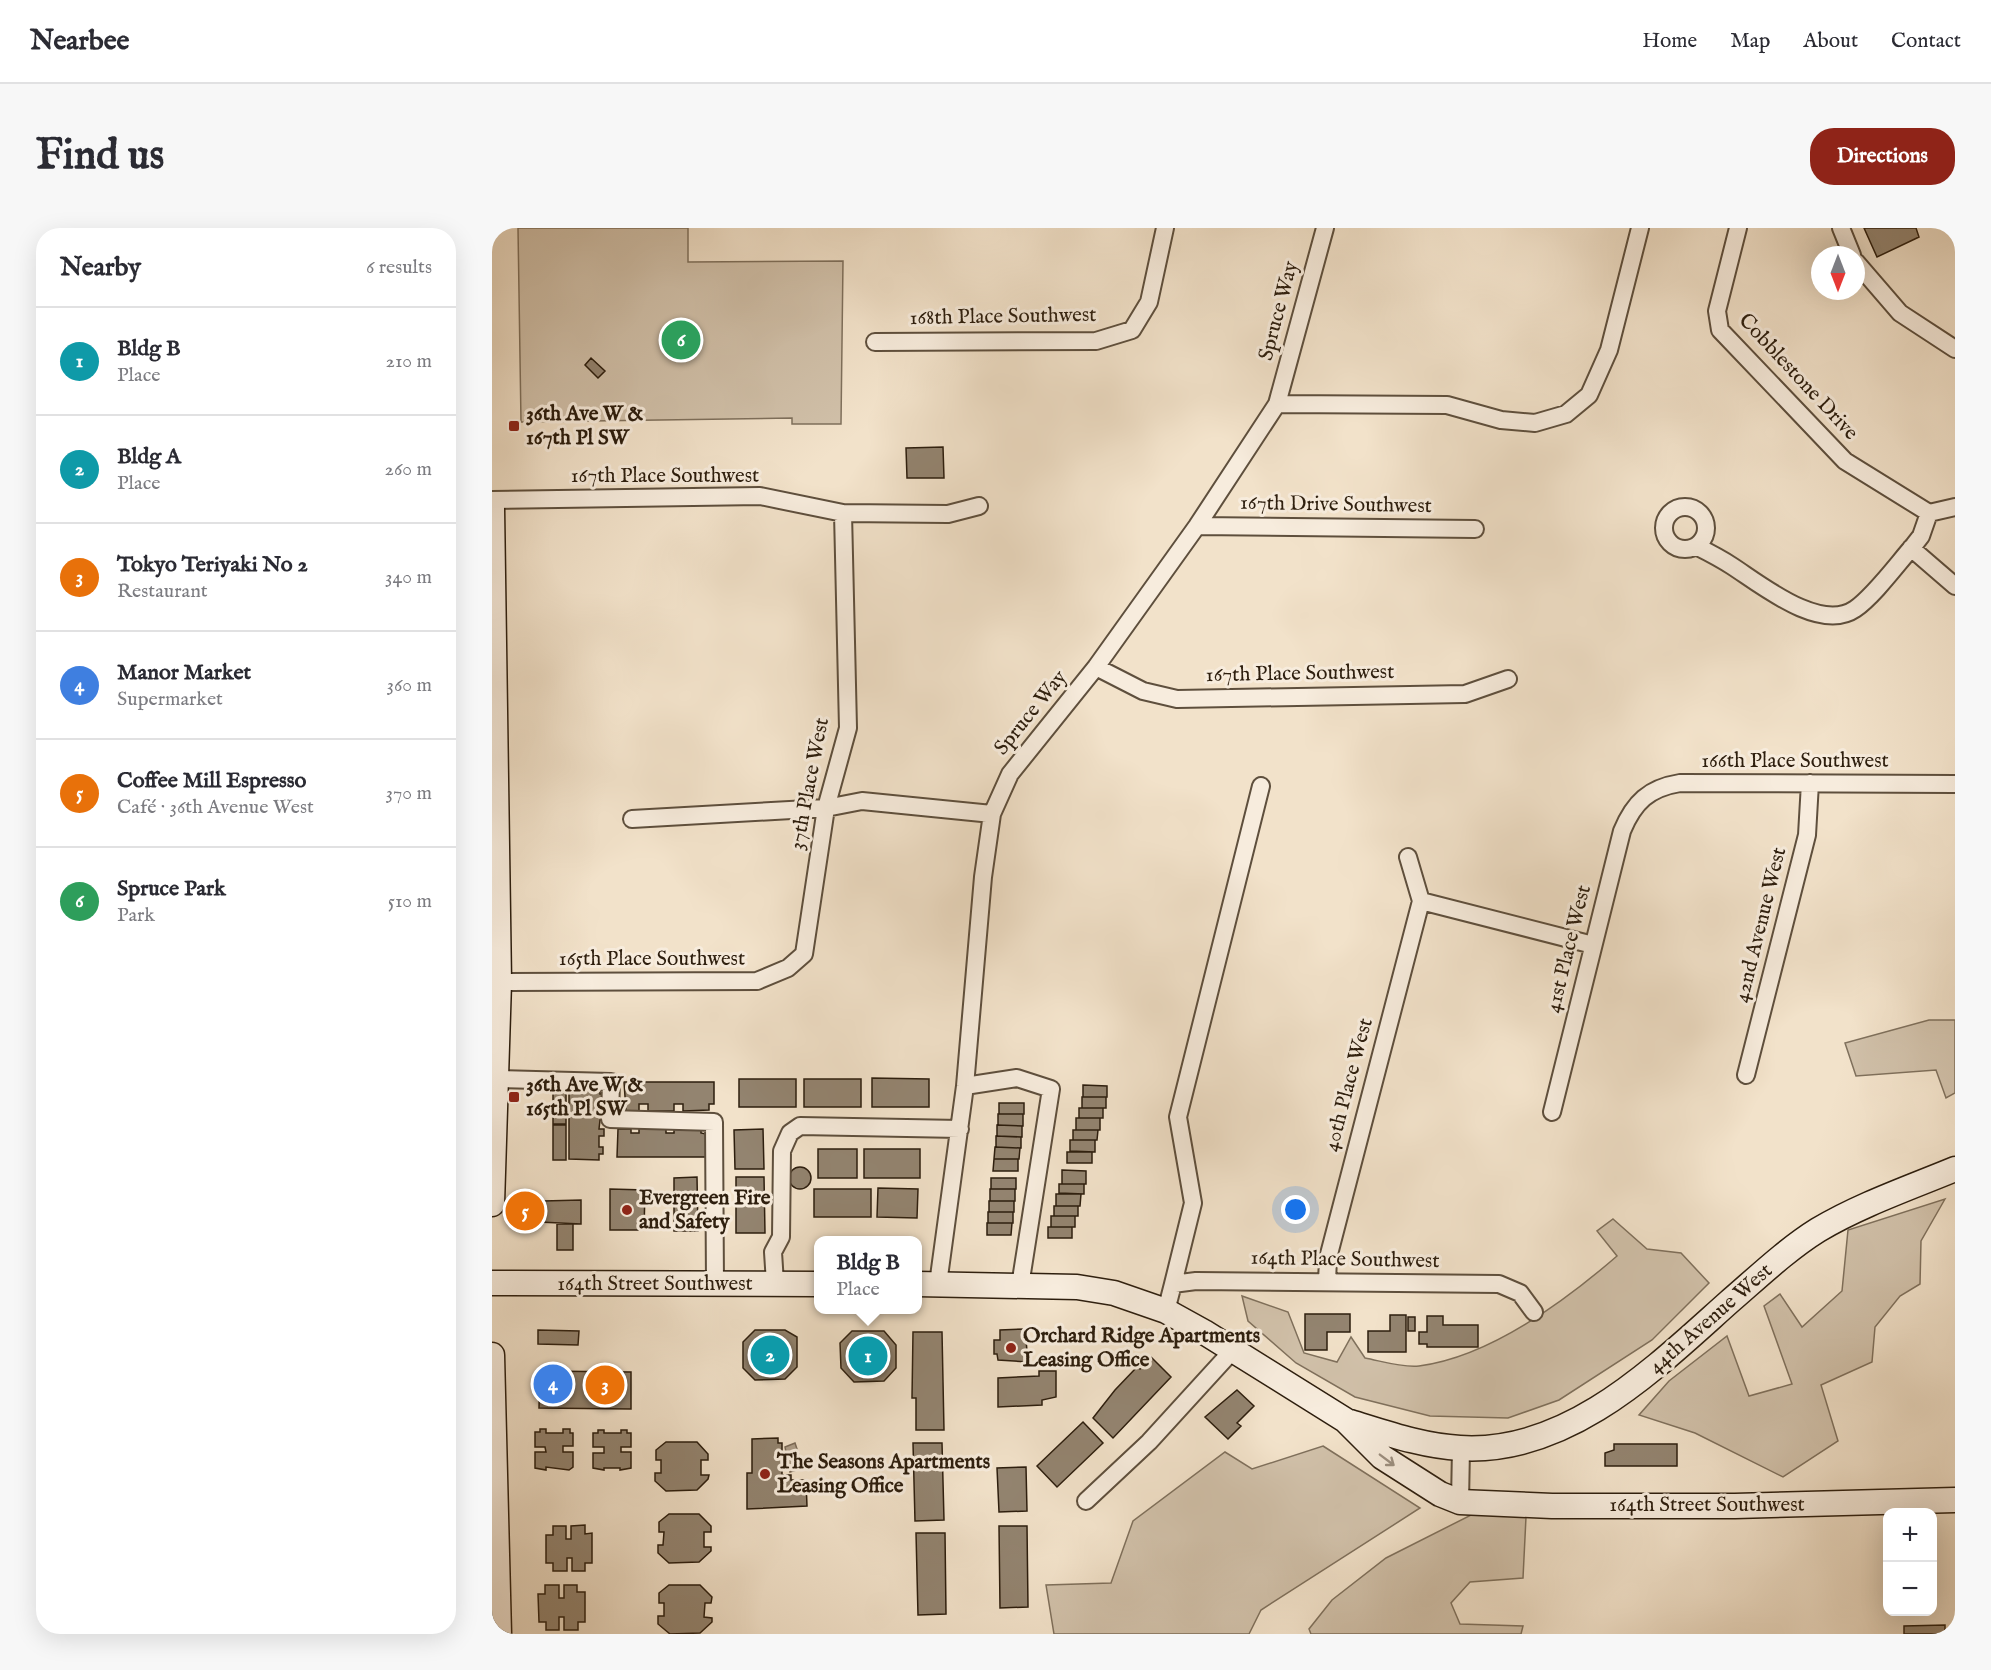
<!DOCTYPE html>
<meta charset="utf-8">
<style>
:root{--surface:#fff;--page:#f7f7f7;--text:#2b2b33;--muted:#7c7c81;--line:#e1e1e2;--accent:#8f2418}
body{margin:0;font-family:"IM FELL English",serif;background:var(--page);color:var(--text)}
.controls{position:absolute;right:18px;bottom:18px;display:grid;overflow:hidden;border-radius:12px;box-shadow:0 6px 24px #0002}
.controls button{width:54px;height:54px;display:grid;place-items:center;padding:0;border:0;border-bottom:2px solid var(--line);background:var(--surface);color:var(--text);font:30px sans-serif}
.compass{position:absolute;left:1319px;top:18px;width:54px;height:54px;border-radius:50%;background:var(--surface);box-shadow:0 6px 24px #0002;rotate:180deg}
.you{position:absolute;left:804px;top:982px;width:21px;height:21px;margin:-15px;border:4px solid #fff;border-radius:50%;background:#1a73e8;box-shadow:0 0 0 9px #1a73e833}
.badge{display:grid;place-items:center;width:39px;height:39px;border-radius:50%;background:var(--accent);color:#fff;font-size:20px;font-weight:700}
.pin{position:absolute;translate:-50% -50%;border:3px solid #fff;box-shadow:0 2px 6px #0006}
.popup{position:absolute;left:322px;top:1008px;width:108px;height:78px;box-sizing:border-box;display:grid;place-content:center;border-radius:12px;background:var(--surface);filter:drop-shadow(0 2px 4px #0005);font-size:20px;white-space:nowrap;color:var(--muted)}
.popup b{font-size:22px;color:var(--text)}
.popup::after{content:'';position:absolute;left:50%;top:100%;margin-left:-12px;border:12px solid transparent;border-top-color:var(--surface)}
.list{margin:0;padding:0;list-style:none}
h2{display:flex;justify-content:space-between;align-items:center;height:78px;margin:0;padding:0 24px;font-size:26px}
h2 small{font-size:20px;font-weight:400;color:var(--muted)}
.list li{display:grid;grid-template-columns:39px 1fr auto;gap:18px;align-items:center;box-sizing:border-box;height:108px;padding:0 24px;border-top:2px solid var(--line)}
.list b{display:block;font-size:22px;white-space:nowrap}
.list p{margin:0;font-size:20px;white-space:nowrap;color:var(--muted)}
.list em{font-size:20px;font-style:normal;color:var(--muted)}
.map{position:relative;flex:none;width:1463px;height:1406px;overflow:hidden;border-radius:24px}
header{display:flex;align-items:center;gap:36px;box-sizing:border-box;height:84px;padding:0 30px;background:var(--surface);border-bottom:2px solid var(--line)}
header strong{font-size:28px}
nav{display:flex;gap:33px;margin-inline-start:auto;font-size:21px}
.intro{display:flex;align-items:center;justify-content:space-between;box-sizing:border-box;height:144px;padding:0 36px}
h1{margin:0;font-size:42px}
.button{padding:15px 27px;border-radius:24px;background:var(--accent);color:#fff;font-size:21px;font-weight:700}
main{display:flex;gap:36px;padding:0 36px}
aside{flex:1;background:var(--surface);border-radius:24px;box-shadow:0 6px 24px #0002}
.map>svg:first-child{display:block}
.green{fill:#d1c1aa;stroke:#7f705c;stroke-width:1.5}
.water{fill:#af9f8a;stroke:#7b6b58;stroke-width:1.5}
.building{fill:#938470;stroke:#2d1e0e;stroke-width:1.5}
.lines{fill:none;stroke-linecap:round;stroke-linejoin:round}
.street-casing{stroke:#5e4f3d;stroke-width:20}
.secondary-casing{stroke:#2d1e0e;stroke-width:27}
.street{stroke:#f7ecdd;stroke-width:16}
.secondary{stroke:#f7ecdd;stroke-width:24}
.oneway{stroke:#9c8f80}
.poi-dot{fill:#8f2418;stroke:#f7ecdd;stroke-width:2}
.labels{text-anchor:middle;dominant-baseline:central;stroke-width:6;stroke-linejoin:round;paint-order:stroke}
.street-label{font-size:21px;fill:#2d1e0e;stroke:#f7ecdd}
.poi-label{font-size:21px;font-weight:bold;fill:#2d1e0e;stroke:#f7ecdd;text-anchor:start}
</style>
<header>
<strong>Nearbee</strong>
<nav><a>Home</a><a>Map</a><a>About</a><a>Contact</a></nav>
</header>
<div class="intro"><h1>Find us</h1><a class="button">Directions</a></div>
<main>
<aside>
<h2>Nearby<small>6 results</small></h2>
<ul class="list">
<li><span class="badge" style="background:#0f9aa8">1</span><div><b>Bldg B</b><p>Place</p></div><em>210 m</em></li>
<li><span class="badge" style="background:#0f9aa8">2</span><div><b>Bldg A</b><p>Place</p></div><em>260 m</em></li>
<li><span class="badge" style="background:#e8710a">3</span><div><b>Tokyo Teriyaki No 2</b><p>Restaurant</p></div><em>340 m</em></li>
<li><span class="badge" style="background:#3f7fe0">4</span><div><b>Manor Market</b><p>Supermarket</p></div><em>360 m</em></li>
<li><span class="badge" style="background:#e8710a">5</span><div><b>Coffee Mill Espresso</b><p>Café · 36th Avenue West</p></div><em>370 m</em></li>
<li><span class="badge" style="background:#2e9e5b">6</span><div><b>Spruce Park</b><p>Park</p></div><em>510 m</em></li>
</ul>
</aside>
<div class="map">
<svg width="1463" height="1406" viewBox="0 0 1463 1406">
<rect width="100%" height="100%" fill="#f2e2ca"/>
<filter id="stains"><feTurbulence type="fractalNoise" baseFrequency=".00333" numOctaves="4"/><feColorMatrix values="0 0 0 0 .2 0 0 0 0 .09 0 0 0 0 .02 0 0 0 .5 -.17"/></filter>
<radialGradient id="worn" r=".72"><stop offset=".6" stop-color="#630" stop-opacity="0"/><stop offset="1" stop-color="#630" stop-opacity=".3"/></radialGradient>
<path class="green" d="M26 0H196V34L351 33 349 196H300V190L29 194Z
M1437 792H1463V865L1454 870 1444 842 1364 848 1353 815Z
M1453 971 1429 1013 1428 1056 1408 1068 1383 1099 1380 1134 1329 1157 1346 1213 1291 1249 1203 1205 1147 1187 1177 1153 1235 1108 1257 1168 1300 1156 1272 1078 1288 1066 1310 1099 1350 1063 1356 1002Z
M1121 991 1155 1021 1189 1025 1217 1055 1160 1112 1067 1172 1016 1190 938 1188 863 1169 804 1135 756 1093 750 1068 796 1084 812 1125 845 1134 859 1109 873 1130C889 1133 911 1140 927 1138 997 1129 1073 1073 1125 1028L1105 1003Z
M831 1218 928 1280 769 1382 757 1406H562L554 1357 619 1355 641 1293 733 1224 760 1241Z
M983 1285 1034 1289 1031 1350 978 1354 959 1375 968 1396 1031 1398 1029 1406H819L817 1401 840 1372 894 1330Z"/>
<path class="water" d="M303 1215 308 1230V1241L298 1244 293 1219Z"/>
<path class="building" d="M1372 0H1424L1427 9 1385 29Z
M99 130 113 143 106 150 93 137Z
M451 219 452 250H415L414 220Z
M380 850 437 851V879H380Z
M247 851H304V879H247Z
M312 851H369V879H312Z
M132 854H222V876H217V882L191 883V876H182V883H156V876H147V883H134Z
M61 857H74V880H61Z
M591 857 615 858V869H591Z
M77 861H108V866H111V874H108L111 892H108L107 901H112V908H107V919H111V926H107V932L77 931Z
M590 869H614V880H590Z
M507 875H532V886H507Z
M587 880H611V890H587Z
M61 881H74V896H61Z
M506 886H531V898L506 897Z
M584 890H608V902H584Z
M61 897H74V932H61Z
M505 897 530 898V909L505 908Z
M147 900 174 901V905H182V901H209V905L214 906V929H125L126 901H139V905H147Z
M271 901 272 941H243L242 902Z
M581 902H606L605 912H581Z
M504 908 529 909V920L504 919Z
M578 912H603V924L578 923Z
M503 919 528 920 527 931H502Z
M326 921H365V950H326Z
M372 921H428V950H372Z
M575 924H600V935H575Z
M502 931H526V943H501Z
M297 950a11 11 0 1 1 22 0a11 11 0 1 1-22 0Z
M570 942 594 943V956H570Z
M205 949 206 1003H182V950Z
M244 949H272L273 1005H244Z
M499 950H524V961H499Z
M567 956H592V966L567 965Z
M386 960 426 961 425 990 385 989Z
M118 961 153 962 152 1002H118Z
M322 961H379V989H322Z
M498 961H523V973H498Z
M564 966H589L588 978H564Z
M89 972V996L47 994V975L51 973Z
M497 973H522V984H497Z
M30 977H36V989H30Z
M562 978H586V988H562Z
M496 984H521V995H496Z
M559 988H583V999H559Z
M495 995H520L519 1007H495Z
M65 996H81V1022H65Z
M556 999H580V1010H556Z
M813 1086H858V1104H835V1122H813Z
M898 1087H914V1124H876V1103H898Z
M935 1088H951V1097H986V1119H935V1116H927V1104H935Z
M916 1089H923V1103H916Z
M533 1101 536 1134 506 1132 505 1126H502V1112H508V1102Z
M46 1102 87 1103 86 1117 46 1116Z
M263 1102H293L305 1109V1139L293 1151 263 1152 251 1140V1114Z
M360 1103H392L404 1117V1140L392 1153 362 1154 349 1140 348 1115Z
M421 1104H450L452 1202H424V1170H420Z
M659 1129 679 1149 621 1210 601 1190 623 1162 645 1139 648 1141Z
M48 1143 139 1144V1181L47 1180Z
M547 1143H564V1169L550 1172V1177L506 1179V1150L547 1148Z
M745 1162 762 1178 745 1195 749 1198 736 1211 713 1189Z
M591 1194 611 1215 565 1259 545 1238Z
M48 1201H54V1205H71V1201H78V1205H81V1218H71V1224H81V1239L77 1242 54 1239V1242L43 1240V1224H54L53 1219H43V1204H48Z
M106 1202H112V1205H129V1202H135V1205H139V1219H129V1224H139V1240L128 1242V1240H112V1242L101 1240V1225H112V1219H101V1205H106Z
M286 1210V1215H290V1247H299V1252H314L315 1278 255 1281V1245H260V1211Z
M174 1214H205L216 1226V1232H209V1247H217L216 1251 205 1262 174 1263 163 1253V1245H169V1232H164V1222Z
M421 1215H450L452 1292 423 1293Z
M1122 1216H1185V1238H1113V1225L1122 1222Z
M534 1239 535 1283 507 1284 505 1240Z
M177 1286H207L219 1298V1304H212V1319H219V1323L207 1334 177 1335 166 1325V1317H171L172 1304H167V1294Z
M93 1297V1306L100 1305V1335H93V1343H80V1330H75V1343H61V1335H54V1307H61V1298H74V1311H79V1298Z
M507 1298H535L536 1379 508 1380Z
M424 1305H453L454 1386 426 1387Z
M53 1357H67V1370H72V1357H85V1364H93V1394H86V1402H72V1389H67V1402H54V1394H47L46 1366H53Z
M177 1357H208L220 1369 219 1375H213L212 1389 220 1390V1394L208 1405 178 1406 166 1396V1388H172V1375H167V1365Z
M1453 1397V1406H1412V1398Z"/>
<g class="lines">
<defs>
<path id="street" d="M1246 0 1225 83 1228 102 1353 233 1437 285
M1349 0 1360 27
M1364 34 1408 85 1463 121
M383 114 604 113 640 102 657 74 673 0
M785 176 955 177 1009 192 1043 195 1074 186 1097 167 1117 122 1148 0
M0 272 268 268 351 285 456 286 487 278
M1172 300a21 21 0 1 1 42 0a21 21 0 1 1-42 0Z
M1437 285 1463 279
M705 298 983 301
M1204 318C1216 324 1228 330 1240 338 1268 356 1328 405 1363 381 1382 368 1406 335 1422 317L1429 308 1437 285
M1419 320 1463 358
M604 439 651 463 685 471 973 466 1016 451
M140 591 334 580 370 573 500 586
M916 629 929 673
M929 673 1101 717
M0 754 265 753 296 740 312 726 334 580 356 500 351 285
M1254 847 1315 607 1318 555
M4 851 119 854 118 891 222 894 223 1055
M473 858 525 850 559 861 528 1058
M1060 884 1130 603C1142 574 1157 560 1188 555L1463 556
M835 1054 836 1030 929 673
M283 1055 281 1024 289 1009 290 923 298 905 308 898 468 901
M446 1056 473 858 491 649 500 586 518 546 604 439 705 298 785 176 833 0
M681 1056 701 975 686 889 769 558
M674 1083 681 1056 704 1053 1007 1056 1028 1065 1042 1084
M594 1273 657 1214 741 1122
M968 1274 969 1220"/>
<path id="secondary" d="M0 280 7 754 0 976
M0 1055 326 1056
M425 1056 585 1059 622 1065 674 1083 712 1104 853 1192 890 1229 948 1266 968 1274 1060 1278H1243L1463 1272
M0 1127 7 1406
M858 1194C894 1205 930 1218 968 1220 1076 1227 1163 1140 1237 1074 1265 1050 1294 1022 1326 1002 1368 977 1417 960 1463 941"/>
</defs>
<use href="#street" class="street-casing"/>
<use href="#secondary" class="secondary-casing"/>
<use href="#street" class="street"/>
<use href="#secondary" class="secondary"/>
</g>
<defs><path id="oneway-shaft" d="M-6 0H5M1.5-3L5.5 0L1.5 3" fill="none" stroke-width="1.6" stroke-linecap="round" stroke-linejoin="round" transform="scale(1.5)"/></defs>
<use class="oneway" href="#oneway-shaft" transform="translate(895 1232) rotate(37)"/>
<g class="poi-dot">
<rect x="16" y="192" width="12" height="12" rx="3"/>
<rect x="16" y="863" width="12" height="12" rx="3"/>
<circle cx="135" cy="982" r="6"/>
<circle cx="519" cy="1120" r="6"/>
<circle cx="273" cy="1246" r="6"/>
</g>
<g class="labels">
<g class="street-label">
<text transform="translate(787 83) rotate(-75)">Spruce Way</text>
<text transform="translate(511 89) rotate(-1)">168th Place Southwest</text>
<text transform="translate(1306 149) rotate(47)">Cobblestone Drive</text>
<text x="173" y="248">167th Place Southwest</text>
<text transform="translate(844 277) rotate(1)">167th Drive Southwest</text>
<text transform="translate(808 446) rotate(-1)">167th Place Southwest</text>
<text transform="translate(539 485) rotate(-51)">Spruce Way</text>
<text x="1303" y="533">166th Place Southwest</text>
<text transform="translate(318 556) rotate(-79)">37th Place West</text>
<text transform="translate(1269 697) rotate(-76)">42nd Avenue West</text>
<text transform="translate(1077 721) rotate(-76)">41st Place West</text>
<text x="160" y="731">165th Place Southwest</text>
<text transform="translate(857 857) rotate(-75)">40th Place West</text>
<text transform="translate(853 1032) rotate(1)">164th Place Southwest</text>
<text x="163" y="1056">164th Street Southwest</text>
<text transform="translate(1219 1091) rotate(-41)">44th Avenue West</text>
<text x="1215" y="1277">164th Street Southwest</text>
</g>
<g class="poi-label">
<text x="34" y="186">36th Ave W &amp;<tspan x="34" dy="24">167th Pl SW</tspan></text>
<text x="34" y="857">36th Ave W &amp;<tspan x="34" dy="24">165th Pl SW</tspan></text>
<text x="147" y="970">Evergreen Fire<tspan x="147" dy="24">and Safety</tspan></text>
<text x="531" y="1108">Orchard Ridge Apartments<tspan x="531" dy="24">Leasing Office</tspan></text>
<text x="285" y="1234">The Seasons Apartments<tspan x="285" dy="24">Leasing Office</tspan></text>
</g>
</g>
<rect width="100%" height="100%" filter="url(#stains)"/>
<rect width="100%" height="100%" fill="url(#worn)"/>
</svg>
<div class="controls">
<button>+</button>
<button>−</button>
</div>
<svg class="compass" viewBox="-18 -18 36 36"><path d="M0-13l5 13h-10z" fill="#e53935"/><path d="M0 13l5-13h-10z" fill="#7c7c81"/></svg>
<div class="you"></div>
<div class="pin badge" style="left:376px;top:1128px;background:#0f9aa8">1</div>
<div class="popup"><b>Bldg B</b>Place</div>
<div class="pin badge" style="left:278px;top:1127px;background:#0f9aa8">2</div>
<div class="pin badge" style="left:113px;top:1157px;background:#e8710a">3</div>
<div class="pin badge" style="left:61px;top:1156px;background:#3f7fe0">4</div>
<div class="pin badge" style="left:33px;top:983px;background:#e8710a">5</div>
<div class="pin badge" style="left:189px;top:112px;background:#2e9e5b">6</div>
</div>
</main>
